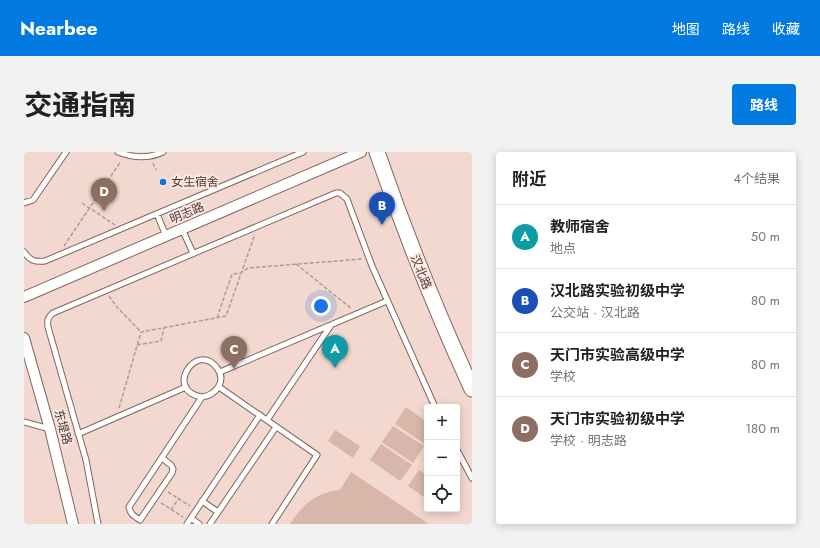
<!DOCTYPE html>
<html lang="zh">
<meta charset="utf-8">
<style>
:root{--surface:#fff;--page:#f2f2f2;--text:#202124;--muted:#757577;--line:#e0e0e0;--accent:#0079e0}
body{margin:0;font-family:Jost,"Noto Sans SC",sans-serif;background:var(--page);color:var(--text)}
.controls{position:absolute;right:12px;bottom:12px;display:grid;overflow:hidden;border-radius:4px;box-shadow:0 2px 10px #0003}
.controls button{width:36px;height:36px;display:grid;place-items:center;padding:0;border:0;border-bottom:1px solid var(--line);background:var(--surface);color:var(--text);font:20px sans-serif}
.you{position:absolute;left:297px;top:154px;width:14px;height:14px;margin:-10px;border:3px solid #fff;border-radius:50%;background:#1a73e8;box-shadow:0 0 0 6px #1a73e833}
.badge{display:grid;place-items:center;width:26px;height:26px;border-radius:50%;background:var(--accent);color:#fff;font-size:13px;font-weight:700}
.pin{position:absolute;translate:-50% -33px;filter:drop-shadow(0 1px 2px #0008)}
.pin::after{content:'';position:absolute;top:21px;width:14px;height:12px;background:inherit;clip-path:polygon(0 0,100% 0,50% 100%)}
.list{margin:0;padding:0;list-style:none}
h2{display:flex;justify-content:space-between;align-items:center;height:52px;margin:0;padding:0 16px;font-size:17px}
h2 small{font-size:13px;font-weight:400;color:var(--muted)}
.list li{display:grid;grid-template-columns:26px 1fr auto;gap:12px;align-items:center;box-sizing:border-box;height:64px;padding:0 16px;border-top:1px solid var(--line)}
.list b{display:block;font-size:15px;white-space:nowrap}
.list p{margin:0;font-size:13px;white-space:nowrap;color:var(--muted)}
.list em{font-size:13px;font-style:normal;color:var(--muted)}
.icon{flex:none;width:22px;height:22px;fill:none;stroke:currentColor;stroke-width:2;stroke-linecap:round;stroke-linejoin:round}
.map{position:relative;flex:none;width:448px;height:372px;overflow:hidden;border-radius:4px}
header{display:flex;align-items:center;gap:24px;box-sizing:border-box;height:56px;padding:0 20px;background:var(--accent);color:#fff}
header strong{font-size:19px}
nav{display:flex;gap:22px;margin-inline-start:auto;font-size:14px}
.intro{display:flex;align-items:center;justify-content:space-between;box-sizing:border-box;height:96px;padding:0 24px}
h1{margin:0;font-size:28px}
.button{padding:10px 18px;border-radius:4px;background:var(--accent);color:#fff;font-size:14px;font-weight:700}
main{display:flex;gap:24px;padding:0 24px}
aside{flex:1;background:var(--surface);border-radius:4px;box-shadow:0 2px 10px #0003}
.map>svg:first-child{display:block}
.green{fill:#d8b6aa}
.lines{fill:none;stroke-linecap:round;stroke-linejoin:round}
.service-casing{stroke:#7f675f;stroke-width:7}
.minor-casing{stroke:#7f675f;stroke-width:12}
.secondary-casing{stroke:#7f675f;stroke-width:17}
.path{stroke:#af9b94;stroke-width:1.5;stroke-dasharray:4 2;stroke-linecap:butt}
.service{stroke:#fff;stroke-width:5}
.minor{stroke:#fff;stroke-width:10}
.secondary{stroke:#fff;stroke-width:15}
.poi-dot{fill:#0079e0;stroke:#fde6df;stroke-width:1.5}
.labels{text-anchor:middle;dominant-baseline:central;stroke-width:4;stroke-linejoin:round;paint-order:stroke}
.poi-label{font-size:12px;fill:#433835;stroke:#fde6df;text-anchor:start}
.street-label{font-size:12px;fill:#433835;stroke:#fde6df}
</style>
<header>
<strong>Nearbee</strong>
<nav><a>地图</a><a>路线</a><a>收藏</a></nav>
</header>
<div class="intro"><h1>交通指南</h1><a class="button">路线</a></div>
<main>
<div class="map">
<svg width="448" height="372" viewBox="0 0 448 372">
<rect width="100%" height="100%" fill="#f3d8cf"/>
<path class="green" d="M382 255 403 270V290L401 292 371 272Z
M369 274 400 294 389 311 358 290Z
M311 278 336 294 329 306 304 289Z
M357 292 388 313 376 329 346 308Z
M395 318 403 323V347L384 334Z
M327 320 405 372H266C278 353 293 340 316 338Z"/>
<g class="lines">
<defs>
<path id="service" d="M94 0C109 6 124 7 139 0
M0 51 9 48 42 0
M133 62 142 84
M158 77 169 101
M0 100C6 109 11 110 21 109L279 0
M196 220 363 149
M195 235 293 303 248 372
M243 268 307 173
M0 270 26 277
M54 282 162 235
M433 298 448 326
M138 306 147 313 149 317 148 321 116 368C110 364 106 362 105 355L178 245C192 243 203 229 193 216 173 188 139 239 178 245
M178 349 194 360
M167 366 175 372
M74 372 62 308 24 175C23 168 24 165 29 161L312 41H316L323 47 348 114 411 255
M163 372 236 263
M186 372 252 275"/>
<path id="minor" d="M0 145 337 0
M0 186 26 277 49 372"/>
<path id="secondary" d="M353 0C381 81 412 159 448 237"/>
</defs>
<use href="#service" class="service-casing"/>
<use href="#minor" class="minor-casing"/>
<use href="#secondary" class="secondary-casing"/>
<path class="path" d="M129 11 132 18
M58 51 91 73
M40 94 97 9
M272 112 328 157
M85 144 92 154 117 180
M193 166 208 122 217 121 224 116 338 107
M113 193 137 189 140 176
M95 256 117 180 202 164 231 82
M144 340 166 354
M137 351 159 365
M147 358 155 346"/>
<use href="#service" class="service"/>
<use href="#minor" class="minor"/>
<use href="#secondary" class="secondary"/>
</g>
<circle class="poi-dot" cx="139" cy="30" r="4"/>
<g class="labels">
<g class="poi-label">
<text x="147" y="30">女生宿舍</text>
</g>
<g class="street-label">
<text transform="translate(163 61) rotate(-23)">明志路</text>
<text transform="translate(397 120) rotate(68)">汉北路</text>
<text transform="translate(39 275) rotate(75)">东堤路</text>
</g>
</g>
</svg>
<div class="controls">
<button>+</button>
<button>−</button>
<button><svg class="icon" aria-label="locate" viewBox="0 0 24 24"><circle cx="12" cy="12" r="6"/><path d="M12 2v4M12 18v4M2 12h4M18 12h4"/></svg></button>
</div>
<div class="you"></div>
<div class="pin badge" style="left:311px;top:216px;background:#0f9aa8">A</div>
<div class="pin badge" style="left:358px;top:73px;background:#1a4fb4">B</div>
<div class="pin badge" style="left:210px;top:217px;background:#8d6e63">C</div>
<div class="pin badge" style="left:80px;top:59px;background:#8d6e63">D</div>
</div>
<aside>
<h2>附近<small>4个结果</small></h2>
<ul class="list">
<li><span class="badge" style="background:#0f9aa8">A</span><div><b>教师宿舍</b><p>地点</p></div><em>50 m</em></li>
<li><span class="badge" style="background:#1a4fb4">B</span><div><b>汉北路实验初级中学</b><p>公交站 · 汉北路</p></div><em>80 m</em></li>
<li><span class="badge" style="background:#8d6e63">C</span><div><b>天门市实验高级中学</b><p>学校</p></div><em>80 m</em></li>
<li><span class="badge" style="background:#8d6e63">D</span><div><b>天门市实验初级中学</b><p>学校 · 明志路</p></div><em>180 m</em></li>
</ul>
</aside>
</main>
